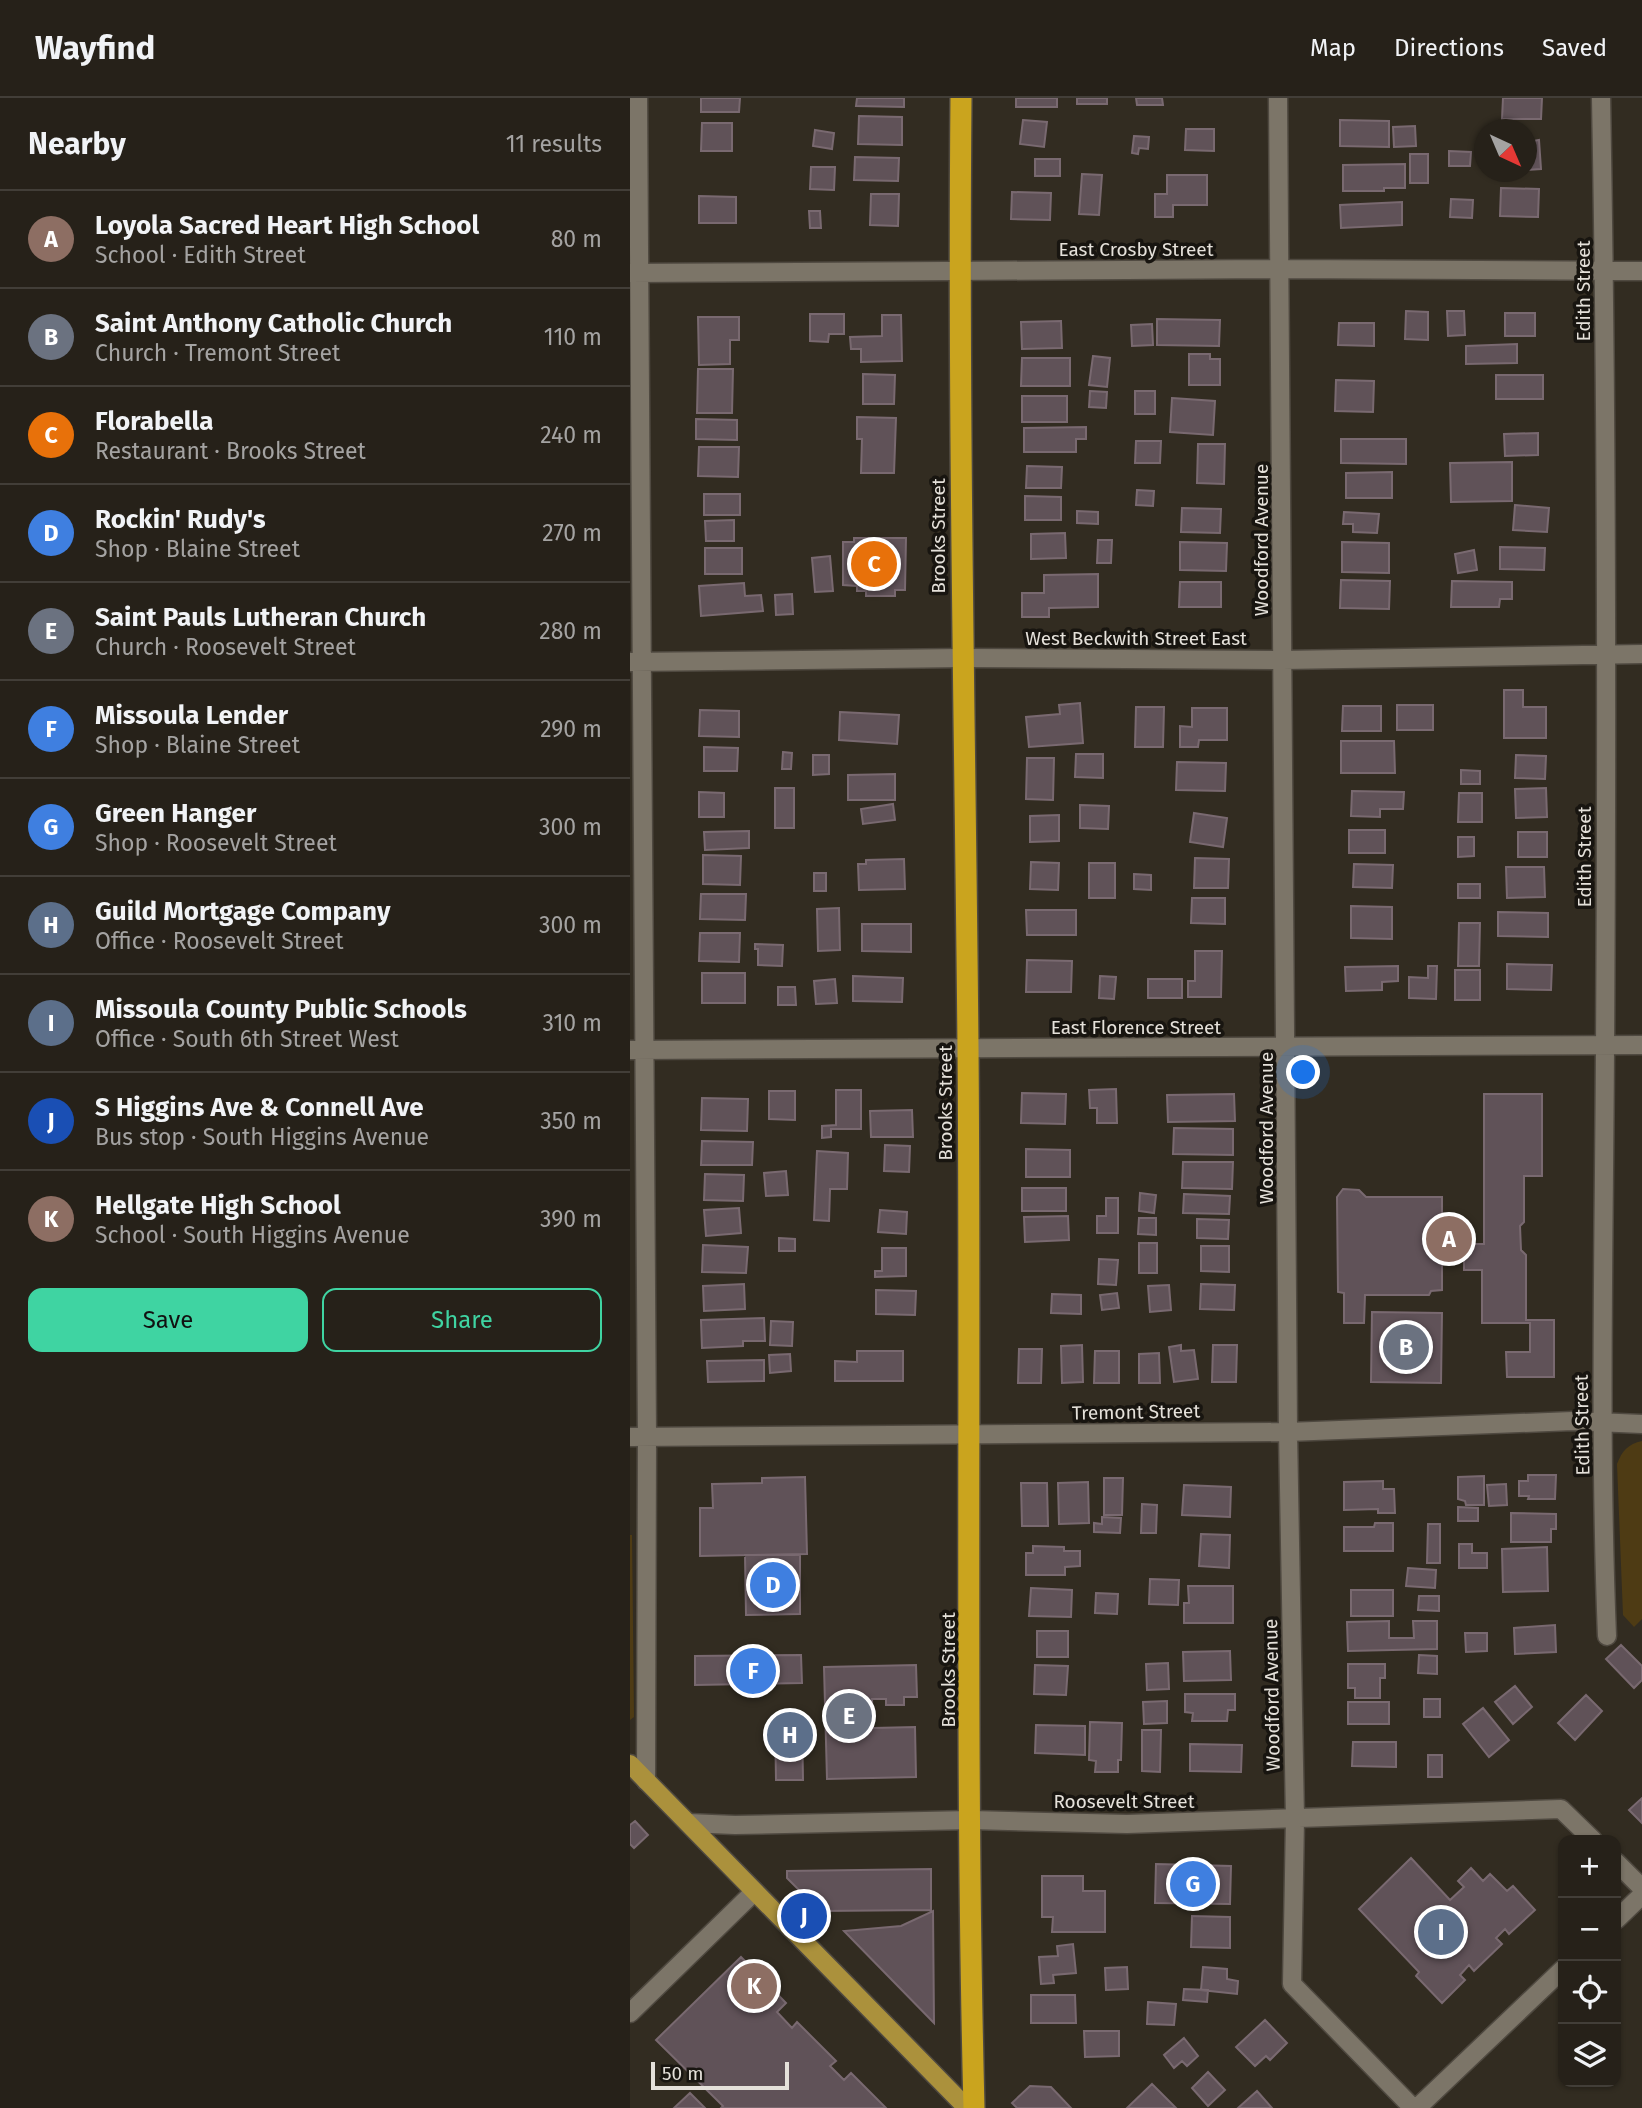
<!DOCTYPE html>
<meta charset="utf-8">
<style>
:root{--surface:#262119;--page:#2e2922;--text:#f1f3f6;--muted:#a4a3a2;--line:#423e38;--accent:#3fd4a2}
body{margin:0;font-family:"Fira Sans",sans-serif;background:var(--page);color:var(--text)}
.controls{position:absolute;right:21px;bottom:21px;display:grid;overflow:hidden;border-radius:14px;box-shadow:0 2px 5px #0004}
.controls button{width:63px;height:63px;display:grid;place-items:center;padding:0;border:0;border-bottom:2px solid var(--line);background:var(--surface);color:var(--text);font:35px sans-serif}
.compass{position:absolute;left:844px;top:21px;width:63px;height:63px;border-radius:50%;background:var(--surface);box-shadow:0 2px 5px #0004;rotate:136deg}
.scale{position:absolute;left:21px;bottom:18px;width:138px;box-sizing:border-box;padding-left:7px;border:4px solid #e5e1da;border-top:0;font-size:19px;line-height:24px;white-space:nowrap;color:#e5e1da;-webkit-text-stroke:5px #181510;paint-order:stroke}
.you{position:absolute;left:674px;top:975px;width:24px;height:24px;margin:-18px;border:5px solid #fff;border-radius:50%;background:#1a73e8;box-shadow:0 0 0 10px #1a73e833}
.badge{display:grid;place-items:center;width:46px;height:46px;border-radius:50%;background:var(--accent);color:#fff;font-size:23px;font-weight:700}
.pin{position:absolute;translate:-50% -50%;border:4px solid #fff;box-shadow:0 2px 7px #0006}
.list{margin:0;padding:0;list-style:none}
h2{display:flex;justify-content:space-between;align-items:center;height:91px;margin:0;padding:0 28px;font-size:30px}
h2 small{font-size:23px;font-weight:400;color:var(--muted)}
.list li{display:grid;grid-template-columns:46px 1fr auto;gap:21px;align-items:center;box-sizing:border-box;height:98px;padding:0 28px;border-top:2px solid var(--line)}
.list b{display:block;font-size:26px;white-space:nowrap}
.list p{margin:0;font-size:23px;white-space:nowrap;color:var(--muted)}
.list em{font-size:23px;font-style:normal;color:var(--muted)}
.actions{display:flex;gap:14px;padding:21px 28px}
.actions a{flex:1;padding:16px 0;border:2px solid var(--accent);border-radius:14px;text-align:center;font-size:24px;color:var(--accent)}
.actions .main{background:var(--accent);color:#111}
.icon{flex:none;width:38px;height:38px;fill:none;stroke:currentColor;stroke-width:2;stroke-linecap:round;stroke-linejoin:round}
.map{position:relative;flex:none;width:1012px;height:2010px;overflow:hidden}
header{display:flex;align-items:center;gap:42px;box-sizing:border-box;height:98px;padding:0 35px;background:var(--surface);border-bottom:2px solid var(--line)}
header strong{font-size:33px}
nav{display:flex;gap:38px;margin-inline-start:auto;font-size:24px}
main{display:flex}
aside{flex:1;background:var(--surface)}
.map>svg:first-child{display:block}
.green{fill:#4e3b14}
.building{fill:#605258;stroke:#796970;stroke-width:2}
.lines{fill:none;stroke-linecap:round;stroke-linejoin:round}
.minor-casing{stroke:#4f4940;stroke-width:21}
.major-casing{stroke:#4f4940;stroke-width:21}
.highway-casing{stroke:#4f4940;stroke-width:24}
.minor{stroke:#7c7568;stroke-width:18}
.major{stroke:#ab913c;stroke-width:18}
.highway{stroke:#caa41e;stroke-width:21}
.labels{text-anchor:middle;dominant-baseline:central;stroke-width:7;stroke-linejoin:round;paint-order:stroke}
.street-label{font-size:19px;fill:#e5e1da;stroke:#181510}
</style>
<header>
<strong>Wayfind</strong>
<nav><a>Map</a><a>Directions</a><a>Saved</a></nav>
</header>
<main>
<aside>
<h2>Nearby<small>11 results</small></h2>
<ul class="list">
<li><span class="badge" style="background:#8d6e63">A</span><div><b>Loyola Sacred Heart High School</b><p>School · Edith Street</p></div><em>80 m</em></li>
<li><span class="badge" style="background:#6b7280">B</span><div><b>Saint Anthony Catholic Church</b><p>Church · Tremont Street</p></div><em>110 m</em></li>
<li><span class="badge" style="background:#e8710a">C</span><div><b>Florabella</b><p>Restaurant · Brooks Street</p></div><em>240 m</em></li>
<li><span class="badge" style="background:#3f7fe0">D</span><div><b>Rockin' Rudy's</b><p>Shop · Blaine Street</p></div><em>270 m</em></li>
<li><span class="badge" style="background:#6b7280">E</span><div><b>Saint Pauls Lutheran Church</b><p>Church · Roosevelt Street</p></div><em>280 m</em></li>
<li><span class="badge" style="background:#3f7fe0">F</span><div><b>Missoula Lender</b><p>Shop · Blaine Street</p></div><em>290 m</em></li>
<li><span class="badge" style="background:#3f7fe0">G</span><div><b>Green Hanger</b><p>Shop · Roosevelt Street</p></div><em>300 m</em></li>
<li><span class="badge" style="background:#5c6f8a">H</span><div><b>Guild Mortgage Company</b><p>Office · Roosevelt Street</p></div><em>300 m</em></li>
<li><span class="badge" style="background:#5c6f8a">I</span><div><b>Missoula County Public Schools</b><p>Office · South 6th Street West</p></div><em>310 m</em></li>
<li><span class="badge" style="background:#1a4fb4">J</span><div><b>S Higgins Ave &amp; Connell Ave</b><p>Bus stop · South Higgins Avenue</p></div><em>350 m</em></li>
<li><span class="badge" style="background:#8d6e63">K</span><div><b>Hellgate High School</b><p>School · South Higgins Avenue</p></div><em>390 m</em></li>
</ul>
<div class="actions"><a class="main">Save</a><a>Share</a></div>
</aside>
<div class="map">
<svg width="1012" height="2010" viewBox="0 0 1012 2010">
<rect width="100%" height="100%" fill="#322c21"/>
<path class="green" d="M1012 1343V1521L1004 1529 993 1517 987 1366C992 1353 998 1346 1012 1343Z
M0 1437H2L4 1619 0 1622Z"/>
<path class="building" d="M71 0H110L109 14H71Z
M227 0H274V9L226 8Z
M386 0H427V9H386Z
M447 0H477V6H447Z
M506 0H532L533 7H507Z
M873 0H912L911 21H872Z
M229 18 272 19V47L228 46Z
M393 22 417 24 414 49 390 46Z
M710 22 759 23V49L710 48Z
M72 25H102V53H71Z
M785 28 786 48 764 49 763 29Z
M556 31H584V53L555 52Z
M185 32 204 35 202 51 183 48Z
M504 38 519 39 518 51 509 50 508 56 502 55Z
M909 42 911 71 897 72V44Z
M819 53 841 54 840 68H819Z
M780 56H798V85H780Z
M225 59 269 60 268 83 224 82Z
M405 61H430V78H405Z
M775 66V90H754V93H713V67Z
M181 69H205L204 92 180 91Z
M452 76 472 77 469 117 449 116Z
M537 77H577V107H543V119H525V96H537Z
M871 90 909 91 908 119 870 118Z
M382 94 421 95 420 122 381 121Z
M241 96H269L268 128 240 127Z
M69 98 106 99V125H69Z
M821 101 843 102 842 120 820 119Z
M772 104V127L711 130 710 107Z
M179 113H190L191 130H180Z
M776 213 798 214V242L775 241Z
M817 213H834L835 237 818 238Z
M875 215H905V238H875Z
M180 216H214V236H199L198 244 180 243Z
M252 217H271L272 263 231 264V251H221L220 239 252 238Z
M68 219H109V242H100V266L69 267Z
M527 221 590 222 589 248 527 247Z
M431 223 432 250 392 251 391 224Z
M709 225H744V248L708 247Z
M522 226 523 247 502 248 501 227Z
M887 246V265L836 266V248Z
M559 256H580V261H590V287H559Z
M463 258 480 260 477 289 459 287Z
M392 260H440V288H391Z
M68 271H103L102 315H67Z
M233 276 265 277 264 306H233Z
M866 277H913V301H866Z
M706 282 744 283 743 314 705 313Z
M460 293 477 294 476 310 459 309Z
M505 293H525V316H505Z
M392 298H437V324H392Z
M542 300 585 303 583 337 540 334Z
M227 319 266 320 264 375H231L232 341H227Z
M66 321 107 322V342L66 341Z
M456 329V341H446V354H394V330Z
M908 335V357L875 358 874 336Z
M711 341H776V366L711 365Z
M506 343H531L530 365H505Z
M568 346H595L594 386 567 385Z
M69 349H109L108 379 68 378Z
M882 364V403L821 404 820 365Z
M397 368 432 369 431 390H396Z
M762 374V400H716V375Z
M507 392 524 393 523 408 506 407Z
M74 396H110V417H74Z
M395 398 431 399V422H395Z
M885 407 919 410 917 434 883 432Z
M552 410 591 411 590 435 551 434Z
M447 413 468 414V426L447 425Z
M714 414 749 416 747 435 723 434V426H713Z
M104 422V443H76L75 423Z
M435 435 436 460 401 461V436Z
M224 440H276L275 492H265V498H236V493H227V488L213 487V444H224Z
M468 442H482L481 465H467Z
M550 444 597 445 596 473 550 472Z
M712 444 759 445V475L712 474Z
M870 449 915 450 914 472 870 471Z
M75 450H112V476H75Z
M844 452 847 472 828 475 825 456Z
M200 458 203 493 185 494 182 460Z
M468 476V509L419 510V519H392V495H414V477Z
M711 482 760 483 759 511 710 510Z
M822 483 882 484V501H870L869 509H821Z
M550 484H591V509H549Z
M114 485 115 498 131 497 133 513 71 518 69 488Z
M162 496 163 516 146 517 145 497Z
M874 592H893V609H916V640H874Z
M450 605 453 645 399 649 396 619 430 616 429 607Z
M767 607H803V632H767Z
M713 608H751V633H712Z
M506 609H534L533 649H505Z
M562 610H597V642H569L568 649H550V628L562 629Z
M70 612 109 613V639L69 638Z
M210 614 269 617 267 646 209 642Z
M711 643H764L765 675H711Z
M74 649 108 650 107 673H74Z
M153 654 162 655 161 671H152Z
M446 656H473V680L445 679Z
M183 657H199V676L183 677Z
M886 657 916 658 915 681 885 680Z
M397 660H424L423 702 396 701Z
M547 664 596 665 595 693 546 692Z
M831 672 850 673V686H831Z
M265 676V702H218V677Z
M145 690H164V730H145Z
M916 690 917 719 886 720 885 691Z
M722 693 774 694 773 711H750V719L721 718Z
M69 694 94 695V719H69Z
M829 695H852V724H828Z
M263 706 265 722 233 726 231 711Z
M450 707 479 708 478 731 450 730Z
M564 715 597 720 593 749 560 744Z
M429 717V743L400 744V718Z
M719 732H755V755H719Z
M119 733V750L75 752 74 734Z
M888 734H917V759H888Z
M828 739H844V758L828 759Z
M73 757 111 758 110 787 73 786Z
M565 760 599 761 598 790H564Z
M274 761 275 791 229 792 228 766H236V762Z
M401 764 429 765 428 792 400 791Z
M459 765H485V800H459Z
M724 766 763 767 762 790 723 789Z
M876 769H914L915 799 877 800Z
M184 775H196V793H184Z
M504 776 521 777V792L504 791Z
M828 786H850V800H828Z
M71 796H116L115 822 70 821Z
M562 800H595V826L561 825Z
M721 808 762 809V841L721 840Z
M209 810 210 852 188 853 187 811Z
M396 812H446V837H397Z
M868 814 918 815V839L868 838Z
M829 825H850L849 868H828Z
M232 826H281V854L232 853Z
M70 835H110L109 864 69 863Z
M125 846 153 847 152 868 128 867V851H125Z
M565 853H592L591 899H558V883H565Z
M397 862 442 863 441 894H396Z
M877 866 922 867 921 892 877 891Z
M768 868V883L752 884V892L716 893 715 869Z
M798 868H807L806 901 779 900V879L798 880Z
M825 872H850V902H825Z
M72 875H115V905H72Z
M223 878 273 880 272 904 223 903Z
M470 878 486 879 484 901 469 900Z
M205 881 207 905 186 906 184 883Z
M518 881H552V900H518Z
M148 889H165L166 907H148Z
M486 991 487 1025H467V1010H460L459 992Z
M206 992H231V1031H201V1039L192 1040V1028L206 1027Z
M139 993H165V1022L139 1021Z
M392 995 436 996 435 1026 391 1025Z
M604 996 605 1023 538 1024 537 997Z
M854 996H912V1078H894V1124L890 1128 891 1152 896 1157V1222H924V1279H877L876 1254H900V1225H852V1172H834V1146H854Z
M72 1000 118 1001 117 1033 71 1032Z
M282 1012 283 1039H241L240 1013Z
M544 1030 603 1031V1057L543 1056Z
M72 1043 123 1044 122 1067H71Z
M255 1047 280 1048 279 1074 254 1073Z
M396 1051 440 1052V1079H396Z
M187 1053 218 1055 217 1091H200L199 1123 184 1122Z
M553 1064H603L602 1091 552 1090Z
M156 1073 158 1097 136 1098 134 1075Z
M75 1076 114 1077 113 1103 74 1102Z
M392 1090H436V1113H392Z
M713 1091 729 1092 736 1099H812V1192L801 1193 799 1197H735L734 1225H714V1195L708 1194 707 1099Z
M510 1095 526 1097 524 1115 509 1113Z
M554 1096 600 1098 599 1116 553 1115Z
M476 1100H488V1135H467V1118H476Z
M109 1110 111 1135 76 1138 74 1112Z
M250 1112 277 1114 276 1136 248 1134Z
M438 1118 439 1142 395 1144 394 1119Z
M509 1120H526V1137L508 1136Z
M567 1121 599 1122 598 1141 567 1140Z
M149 1140 165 1141V1153H149Z
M509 1145H527V1175H509Z
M73 1147 118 1149 116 1175 72 1174Z
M571 1148H599V1174L571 1173Z
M252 1150H276V1178L245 1179V1173H252Z
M469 1161 488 1162 486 1187 468 1186Z
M114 1186 115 1211 74 1213 73 1188Z
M571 1186 605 1187 604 1212 570 1211Z
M539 1187 541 1212 520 1214 518 1188Z
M246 1192 286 1193 285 1217 246 1216Z
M487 1195 489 1210 472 1212 470 1197Z
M422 1196 451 1197V1216L421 1215Z
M742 1214 812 1215 811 1285 741 1284Z
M134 1220 135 1243H113V1248L72 1250 71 1222Z
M141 1223 163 1224 162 1248 140 1247Z
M452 1247 453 1284 432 1285 431 1248Z
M551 1247V1253L564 1252 568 1281 544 1284 539 1249Z
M583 1247H607L606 1284H582Z
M389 1251H412L411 1285H388Z
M227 1253H273V1283H205V1263L227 1264Z
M465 1253H489V1285H464Z
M529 1255 530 1285H509V1256Z
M160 1256 161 1273 140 1275 139 1257Z
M134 1262V1283L78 1284 77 1263Z
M898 1377H926L925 1401H898L899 1398H889V1383H898Z
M854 1378V1407H836L835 1403 828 1401V1379Z
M175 1379 177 1456 70 1458V1410H83L82 1386 132 1385V1380Z
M474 1380H493L492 1417H474Z
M753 1383V1391H764L765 1415H748V1411L714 1412V1384Z
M458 1384 459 1425 429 1426 428 1385Z
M391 1385H417L418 1428H392Z
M876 1386 877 1407 859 1408 857 1387Z
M554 1387 601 1389 600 1419 552 1417Z
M512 1406 527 1407 526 1435H511Z
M828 1409 848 1410V1423H828Z
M881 1415 926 1416V1431H921V1444H881Z
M472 1419 491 1420 490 1435 464 1434V1425L472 1426Z
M745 1425H763V1453H714V1429H744Z
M798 1426H810V1465H797Z
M571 1436 600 1437 599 1470 569 1468Z
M829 1446H842V1455H857V1470H829Z
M403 1448 434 1449V1453H450V1468L435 1469V1477H396V1455H403Z
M917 1449 918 1493 873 1494 872 1451Z
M115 1457H170V1516L116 1517Z
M778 1470 806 1472 805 1490 776 1488Z
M520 1481 549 1482 548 1507 519 1506Z
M558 1488H603V1525H554V1505H559Z
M401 1490 442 1492 441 1519 399 1518Z
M721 1492H763V1518H721Z
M466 1495 488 1496 487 1516 465 1515Z
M789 1498H809V1513L788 1512Z
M759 1523V1540H784L783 1523H807V1551L718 1553 717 1524Z
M925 1527 926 1554 885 1556 884 1530Z
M407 1533H438V1559H407Z
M835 1535H857V1553L836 1554Z
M991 1547 1012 1568V1582L1004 1590 976 1561Z
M600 1553 601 1582 554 1583 553 1554Z
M171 1557 172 1585 65 1587V1558Z
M789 1557 807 1558V1576L788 1575Z
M538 1565 539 1591 517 1592 516 1566Z
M718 1566H755V1580H750V1600H725V1590H718Z
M286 1567 287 1599H274V1607H256V1601H242L243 1630 285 1629 286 1679 197 1681 194 1569Z
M405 1567 438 1568 436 1597 404 1596Z
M885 1588 902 1609 883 1626 865 1604Z
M555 1596H605V1612H598L597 1623H562L563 1615 555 1614Z
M956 1597 972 1613 945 1642 928 1625Z
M794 1601H810V1619H794Z
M537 1603V1625L514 1626 513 1604Z
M718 1604H759V1626H718Z
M853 1610 879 1642 859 1659 833 1626Z
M145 1621H172L173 1682H146Z
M460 1624 492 1625 491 1662H488V1674H465L466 1663 459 1662Z
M406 1627 455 1628V1657L405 1655Z
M512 1632H531L530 1674 512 1673Z
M723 1644H766V1669L722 1668Z
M560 1646 612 1647 611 1674 560 1673Z
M798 1657H812V1679H798Z
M1012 1700V1725L999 1712Z
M5 1723 18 1737 4 1750 0 1746V1727Z
M781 1760 820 1802 834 1789 828 1783 841 1770 853 1783 860 1776 877 1793 883 1788 905 1812 879 1836 875 1831 866 1840 872 1846 844 1873 839 1867 830 1877 835 1882 812 1905 786 1878 789 1874 729 1811Z
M526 1766 601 1768 600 1806 525 1805Z
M301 1771V1812L190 1813 157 1780V1773Z
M412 1778H453V1793H475V1834H422L423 1819H412Z
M303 1813 304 1925 214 1833 271 1828Z
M562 1818 600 1819V1850L561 1849Z
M443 1846 446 1875 423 1877 424 1885 411 1886 409 1859 428 1858 427 1848Z
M111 1859 156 1905 147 1914 162 1930 167 1924 206 1963 200 1968 214 1982 221 1975 256 2010H91L93 2008 26 1942Z
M497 1869 498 1891 476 1892 475 1870Z
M573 1869 597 1871V1881L608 1883 607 1896 571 1892Z
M554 1891 578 1892 577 1904 553 1902Z
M401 1897H445L446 1925H401Z
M518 1904 546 1906 544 1927 517 1926Z
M635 1922 657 1945 640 1962 636 1958 625 1968 606 1949Z
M454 1933H489V1958L455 1959Z
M554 1940 568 1958 557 1968 552 1963 544 1970 534 1957Z
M578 1974 595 1992 578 2008 562 1990Z
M522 1986 546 2010H497Z
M400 1988 421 1989 441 2010H387L382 2005Z
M627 1993 642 2010H608Z
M60 1995 75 2010H44Z"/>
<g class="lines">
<defs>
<path id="minor" d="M8 0 17 1339 16 1683
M648 0 658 1334 665 1721 662 1886 783 2010
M971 0C977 317 977 634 975 951 974 1146 969 1342 977 1538
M0 175 651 171 1012 173
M1 564 332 560 653 562 1012 556
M0 952 1012 947
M0 1339 658 1334 943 1323 1012 1326
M58 1725 105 1727 341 1722 497 1726 931 1711 963 1742
M986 1764 1012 1790
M986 1822 1012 1797
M0 1915 124 1794
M787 2010 933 1871"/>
<path id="major" d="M0 1666 337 2010"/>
<path id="highway" d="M331 0C328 317 335 633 338 949 341 1303 335 1657 344 2010"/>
</defs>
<use href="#minor" class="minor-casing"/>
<use href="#major" class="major-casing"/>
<use href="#highway" class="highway-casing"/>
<use href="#minor" class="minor"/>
<use href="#major" class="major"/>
<use href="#highway" class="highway"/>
</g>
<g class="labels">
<g class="street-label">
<text x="506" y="151">East Crosby Street</text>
<text transform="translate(953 193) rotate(-90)">Edith Street</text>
<text transform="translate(308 438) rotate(-90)">Brooks Street</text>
<text transform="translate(631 442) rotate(-90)">Woodford Avenue</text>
<text x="506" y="540">West Beckwith Street East</text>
<text transform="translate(954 759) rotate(-90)">Edith Street</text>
<text x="506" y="929">East Florence Street</text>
<text transform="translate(315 1005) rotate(-90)">Brooks Street</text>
<text transform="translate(636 1030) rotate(-90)">Woodford Avenue</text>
<text transform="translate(506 1314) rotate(-1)">Tremont Street</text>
<text transform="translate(952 1327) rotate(-91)">Edith Street</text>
<text transform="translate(318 1572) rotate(-90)">Brooks Street</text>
<text transform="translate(642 1597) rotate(-91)">Woodford Avenue</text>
<text x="494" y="1703">Roosevelt Street</text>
</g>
</g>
</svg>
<div class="controls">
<button>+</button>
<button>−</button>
<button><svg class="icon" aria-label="locate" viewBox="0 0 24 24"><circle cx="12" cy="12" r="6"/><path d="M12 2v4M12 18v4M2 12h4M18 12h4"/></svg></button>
<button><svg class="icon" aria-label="layers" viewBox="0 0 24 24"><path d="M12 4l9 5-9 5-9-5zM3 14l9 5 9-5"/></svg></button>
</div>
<svg class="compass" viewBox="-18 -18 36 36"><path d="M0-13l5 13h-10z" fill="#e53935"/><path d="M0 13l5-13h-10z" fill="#a4a3a2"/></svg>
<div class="scale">50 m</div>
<div class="you"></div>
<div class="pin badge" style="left:819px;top:1141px;background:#8d6e63">A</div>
<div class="pin badge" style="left:776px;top:1249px;background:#6b7280">B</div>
<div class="pin badge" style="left:244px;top:466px;background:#e8710a">C</div>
<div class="pin badge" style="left:143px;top:1487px;background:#3f7fe0">D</div>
<div class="pin badge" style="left:219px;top:1618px;background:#6b7280">E</div>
<div class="pin badge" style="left:123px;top:1573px;background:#3f7fe0">F</div>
<div class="pin badge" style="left:563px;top:1786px;background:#3f7fe0">G</div>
<div class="pin badge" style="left:160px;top:1637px;background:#5c6f8a">H</div>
<div class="pin badge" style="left:811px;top:1834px;background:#5c6f8a">I</div>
<div class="pin badge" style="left:174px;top:1818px;background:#1a4fb4">J</div>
<div class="pin badge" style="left:124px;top:1888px;background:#8d6e63">K</div>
</div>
</main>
